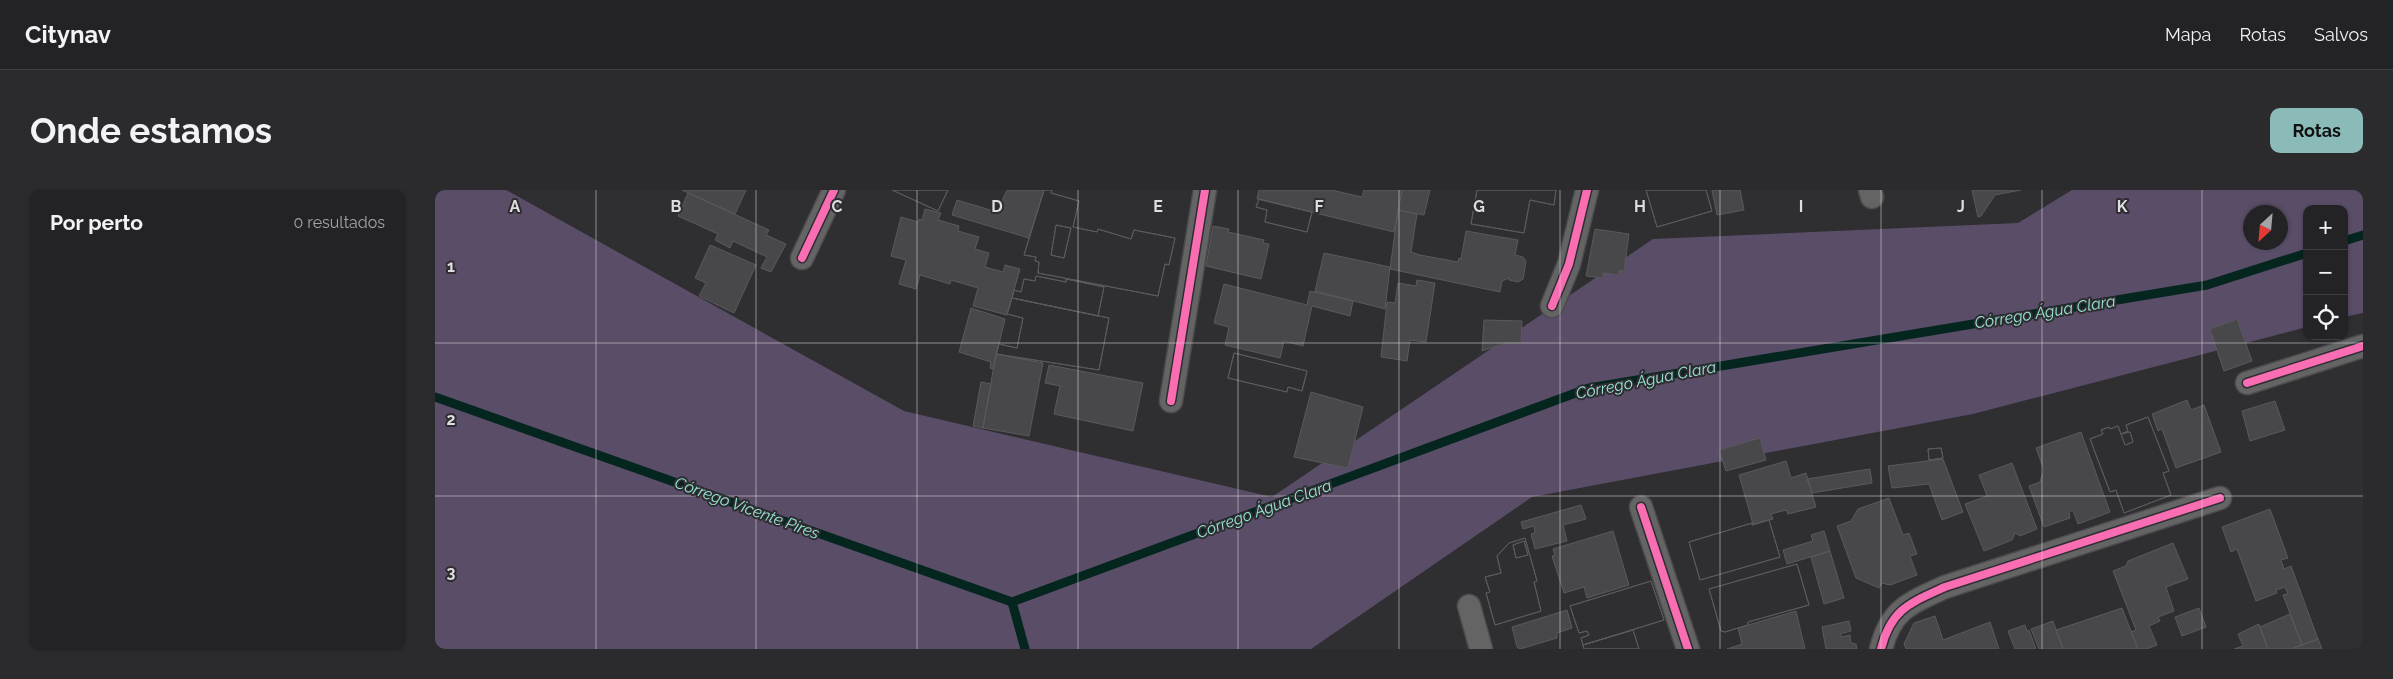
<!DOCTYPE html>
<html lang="pt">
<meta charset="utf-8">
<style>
:root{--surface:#232225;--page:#2b2a2d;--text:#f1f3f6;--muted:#a3a4a7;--line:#403f42;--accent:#8bbbb9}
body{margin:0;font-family:Raleway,sans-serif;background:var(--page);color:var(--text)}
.controls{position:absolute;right:15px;top:15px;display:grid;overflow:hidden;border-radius:10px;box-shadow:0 1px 4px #0004}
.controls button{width:45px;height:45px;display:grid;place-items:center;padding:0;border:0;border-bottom:1px solid var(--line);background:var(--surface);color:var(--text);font:25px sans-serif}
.compass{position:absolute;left:1808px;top:15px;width:45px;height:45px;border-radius:50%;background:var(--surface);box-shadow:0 1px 4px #0004;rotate:206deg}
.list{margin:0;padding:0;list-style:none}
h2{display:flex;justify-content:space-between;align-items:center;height:65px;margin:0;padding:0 20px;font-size:21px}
h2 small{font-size:16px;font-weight:400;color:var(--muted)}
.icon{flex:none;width:28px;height:28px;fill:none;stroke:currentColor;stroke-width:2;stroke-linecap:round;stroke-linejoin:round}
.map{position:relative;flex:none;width:1928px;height:459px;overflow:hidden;border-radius:10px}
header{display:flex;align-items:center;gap:30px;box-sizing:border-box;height:70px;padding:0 25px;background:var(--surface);border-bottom:1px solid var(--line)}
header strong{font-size:24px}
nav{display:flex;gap:28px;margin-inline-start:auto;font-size:18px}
.intro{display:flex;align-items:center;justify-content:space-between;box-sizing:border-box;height:120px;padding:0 30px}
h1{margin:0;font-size:35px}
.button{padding:12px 22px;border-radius:10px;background:var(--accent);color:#111;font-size:18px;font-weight:700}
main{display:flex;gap:30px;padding:0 30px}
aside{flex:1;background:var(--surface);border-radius:10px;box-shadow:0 1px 4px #0004}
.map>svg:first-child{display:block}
.forest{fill:#5a4d67;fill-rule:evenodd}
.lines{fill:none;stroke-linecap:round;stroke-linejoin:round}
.stream{stroke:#05251f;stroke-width:9}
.building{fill:#48484a;stroke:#5a595c;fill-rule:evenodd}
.minor-casing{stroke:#4b4a4d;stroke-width:25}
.minor{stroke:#646465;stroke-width:22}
.cycleway-casing{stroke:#2f2d32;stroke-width:11}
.cycleway{stroke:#f96db3;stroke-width:8}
.grid{fill:none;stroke:#dedde0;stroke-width:1;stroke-opacity:0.55}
.labels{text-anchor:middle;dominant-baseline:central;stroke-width:4;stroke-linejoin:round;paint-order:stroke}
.water-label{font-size:16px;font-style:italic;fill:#96e5d2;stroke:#2f2d32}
.grid-label{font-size:16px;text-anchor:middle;font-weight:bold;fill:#dedde0;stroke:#2f2d32;stroke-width:4;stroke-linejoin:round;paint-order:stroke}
</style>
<header>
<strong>Citynav</strong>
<nav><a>Mapa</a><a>Rotas</a><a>Salvos</a></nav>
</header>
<div class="intro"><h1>Onde estamos</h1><a class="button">Rotas</a></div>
<main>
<aside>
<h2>Por perto<small>0 resultados</small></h2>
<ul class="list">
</ul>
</aside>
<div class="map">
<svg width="1928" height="459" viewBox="0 0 1928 459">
<rect width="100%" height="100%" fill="#2f2e31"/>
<path class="forest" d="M0 0H71L469 221 837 307 1218 49 1583 33 1637 0H1928V123L1909 127V19H1872V137L1538 224 1097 307 876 459H0ZM1816 22H1846V52H1816Z"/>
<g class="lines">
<path class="stream" d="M1909 51 1928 45
M0 207 577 412 578 416
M590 459 577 412 1154 198 1772 95 1872 63"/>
</g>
<path class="building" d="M247 0H311L300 24Z
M457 0H513L503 21Z
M457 0H513L503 21Z
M572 0H609L594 48 517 25 522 10 562 22Z
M609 0H617L616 3 644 11 638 37 662 42 663 39 696 49 699 40 740 48 734 75 730 74 723 106 603 83 604 72 600 71 601 67 589 65ZM621 35 636 38 629 68 616 65Z
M609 0H617L616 3 644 11 638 37 662 42 663 39 696 49 699 40 740 48 734 75 730 74 723 106 603 83 604 72 600 71 601 67 589 65ZM621 35 636 38 629 68 616 65Z
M824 0H896L927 7 929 0H967L959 42 822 9Z
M967 0H995L989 25 963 20Z
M1042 0H1121L1119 15 1095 10 1089 43 1036 34Z
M1042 0H1121L1119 15 1095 10 1089 43 1036 34Z
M1211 0H1271L1277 21 1222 37Z
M1211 0H1271L1277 21 1222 37Z
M1277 0H1305L1309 20 1282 25Z
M1537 0H1586L1560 5 1546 26 1543 27Z
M253 3 334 40 331 45 351 54 336 82 326 78 332 67 298 51 295 58 280 50 283 44 243 26Z
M824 9 877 22 872 42 830 32 832 20 821 17Z
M824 9 877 22 872 42 830 32 832 20 821 17Z
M490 19 506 23 503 30 524 36 523 41 544 47 540 59 554 63 550 77 568 82 570 75 585 79 572 125 538 116 543 98 516 90 515 94 485 85 481 99 464 94 471 70 456 66 466 27 483 32 484 29 487 30Z
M963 20 982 24 976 62 985 65 1023 72 1024 68 1026 69 1031 41 1083 50 1080 65 1088 67 1091 71 1088 89 1083 92 1074 90V88L1067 91 1065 102 955 79Z
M778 36 794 39 793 42 829 50 828 53 834 54 826 89 771 76Z
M1160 39 1194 44 1189 81H1184V85L1168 83V88L1151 86Z
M275 55 321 75 299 123 264 106 271 93 260 88Z
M889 63 955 77 950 119 880 101Z
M601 86 631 92V89L669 97 663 126 577 108 579 100 586 102 589 89 600 91Z
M601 86 631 92V89L669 97 663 126 577 108 579 100 586 102 589 89 600 91Z
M982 90 1000 93 991 152 975 150 972 171 946 167 952 112 960 113 963 93 981 96Z
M789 94 872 115 875 101 918 111 915 126 877 116 868 156 849 151 845 168 790 155 794 137 779 133Z
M577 108 674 128 664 180 561 164 564 154 582 158 588 128 572 124Z
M577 108 674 128 664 180 561 164 564 154 582 158 588 128 572 124Z
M536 118 570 129 558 179 555 178 556 172 524 162Z
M1802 129 1817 171 1789 181 1775 139Z
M1049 130 1087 131 1086 153H1071L1047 161Z
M799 163 872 181 867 201 853 197 852 202 793 188Z
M799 163 872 181 867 201 853 197 852 202 793 188Z
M561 164 608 173 594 246 548 238Z
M614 175 708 193 698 241 619 224 625 196 610 193Z
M546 192 556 194 548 238 538 236Z
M876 202 928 217 913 278 859 267Z
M1752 210 1756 220 1769 215 1786 262 1741 278 1727 239 1723 241 1717 224Z
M1840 211 1850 240 1815 251 1807 221Z
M1713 227 1734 281 1728 283 1736 305 1689 323 1681 300 1675 302 1655 249 1668 244 1666 240 1674 237 1675 239 1683 236 1686 244 1693 241 1691 235ZM1695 242 1698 252 1690 255 1686 244Z
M1713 227 1734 281 1728 283 1736 305 1689 323 1681 300 1675 302 1655 249 1668 244 1666 240 1674 237 1675 239 1683 236 1686 244 1693 241 1691 235ZM1695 242 1698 252 1690 255 1686 244Z
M1646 242 1675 322 1643 334 1638 320 1634 322 1635 328 1609 337 1594 296 1605 292 1609 280 1601 258Z
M1325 248 1331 270 1291 281 1284 260Z
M1506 258 1508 268 1494 270 1493 259Z
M1506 258 1508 268 1494 270 1493 259Z
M1508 269 1528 322 1507 330 1494 294 1457 298 1453 276Z
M1351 271 1356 288 1371 283 1381 317 1353 324 1351 320 1336 324 1338 329 1318 334 1304 285Z
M1577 273 1602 339 1585 346 1580 343 1577 350 1549 361 1530 314 1552 306 1544 285Z
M1435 279 1437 293 1377 303 1372 289Z
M1454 308 1468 345 1474 343 1482 364 1475 366 1482 385 1455 395 1447 393 1444 398 1421 388 1402 336 1416 331 1423 319Z
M1146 315 1151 329 1128 335 1132 351 1100 359 1096 344 1100 343 1099 336 1088 339 1086 332Z
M1835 319 1853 368 1846 370 1849 379 1856 376 1883 449 1867 455 1848 405 1853 404 1850 397 1841 400 1842 403 1821 411 1802 359 1796 362 1787 337Z
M1334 330 1345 367 1265 390 1254 352 1317 333V335Z
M1334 330 1345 367 1265 390 1254 352 1317 333V335Z
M1178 341 1194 395 1152 408 1149 397 1129 403 1117 366 1120 365 1118 359Z
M1389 341 1395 361 1352 374 1348 360 1378 351 1376 345Z
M1090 348 1102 391 1099 392 1106 421 1060 435 1051 403 1055 402 1050 387 1066 383 1062 366 1074 353ZM1089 351 1093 365 1081 368 1078 355Z
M1090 348 1102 391 1099 392 1106 421 1060 435 1051 403 1055 402 1050 387 1066 383 1062 366 1074 353ZM1089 351 1093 365 1081 368 1078 355Z
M1738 353 1753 389 1731 397 1739 421 1723 427 1725 431 1714 436 1722 455 1712 459H1703L1696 442 1701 440 1678 381 1691 376 1693 371Z
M1395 361 1409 408 1389 414 1376 367Z
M1362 374 1374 415 1313 432V435L1290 442 1286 441 1274 399Z
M1362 374 1374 415 1313 432V435L1290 442 1286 441 1274 399Z
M1216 391 1229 430 1148 455 1146 448 1154 445 1152 441 1144 443 1135 416Z
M1216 391 1229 430 1148 455 1146 448 1154 445 1152 441 1144 443 1135 416Z
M1687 418 1703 459H1628L1621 440Z
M1764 418 1771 437 1747 446 1740 427Z
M1132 420 1137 438 1122 443V448L1085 459 1082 457 1077 437Z
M1361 421 1370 459H1292L1307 454 1303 438Z
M1855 424 1867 455 1856 459H1833L1825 437Z
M1500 426 1508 450 1555 432 1564 459H1471L1469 454 1479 433Z
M1414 431 1416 441 1405 444 1406 447 1415 445 1416 453 1421 454 1422 459H1391L1387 437Z
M1618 431 1628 459H1604L1596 439Z
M1824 434 1833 459H1799L1808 456 1803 444Z
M1590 435 1592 441 1594 440 1601 459H1580L1573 441Z
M1198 440 1204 459H1149L1148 455Z
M1198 440 1204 459H1149L1148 455Z
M1883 449 1887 459H1856L1867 455Z"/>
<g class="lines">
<defs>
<path id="minor" d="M1435 0 1437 7
M367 68 399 0
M1117 116 1134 74 1152 0
M1812 193 1928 156
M736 211 770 0
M1206 317 1253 459
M1034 416 1046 459
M1446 459C1456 419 1475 413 1510 397L1785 308"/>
</defs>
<use href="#minor" class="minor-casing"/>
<use href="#minor" class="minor"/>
<defs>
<path id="cycleway" d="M367 68 399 0
M1117 116 1134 74 1152 0
M1812 193 1928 156
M736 211 770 0
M1206 317 1253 459
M1446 459C1456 419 1475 413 1510 397L1785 308"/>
</defs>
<use href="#cycleway" class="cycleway-casing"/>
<use href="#cycleway" class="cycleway"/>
</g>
<path class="grid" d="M161 0V459M321 0V459M482 0V459M643 0V459M803 0V459M964 0V459M1125 0V459M1285 0V459M1446 0V459M1607 0V459M1767 0V459M0 153H1928M0 306H1928"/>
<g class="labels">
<g class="water-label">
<text transform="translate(1610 122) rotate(-9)">Córrego Água Clara</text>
<text transform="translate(1211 190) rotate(-11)">Córrego Água Clara</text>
<text transform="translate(312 318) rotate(20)">Córrego Vicente Pires</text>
<text transform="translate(829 319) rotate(-20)">Córrego Água Clara</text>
</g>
</g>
<g class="grid-label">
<text x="80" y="22">A</text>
<text x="241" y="22">B</text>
<text x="402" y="22">C</text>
<text x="562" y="22">D</text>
<text x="723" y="22">E</text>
<text x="884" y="22">F</text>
<text x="1044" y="22">G</text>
<text x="1205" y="22">H</text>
<text x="1366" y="22">I</text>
<text x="1526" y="22">J</text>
<text x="1687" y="22">K</text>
<text x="16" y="82">1</text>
<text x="16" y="235">2</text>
<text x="16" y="388">3</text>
</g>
</svg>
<div class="controls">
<button>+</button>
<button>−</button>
<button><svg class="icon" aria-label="locate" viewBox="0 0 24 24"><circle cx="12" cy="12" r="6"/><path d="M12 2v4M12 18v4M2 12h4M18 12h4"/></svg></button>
</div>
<svg class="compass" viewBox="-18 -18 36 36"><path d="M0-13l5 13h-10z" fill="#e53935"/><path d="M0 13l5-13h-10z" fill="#a3a4a7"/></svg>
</div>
</main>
